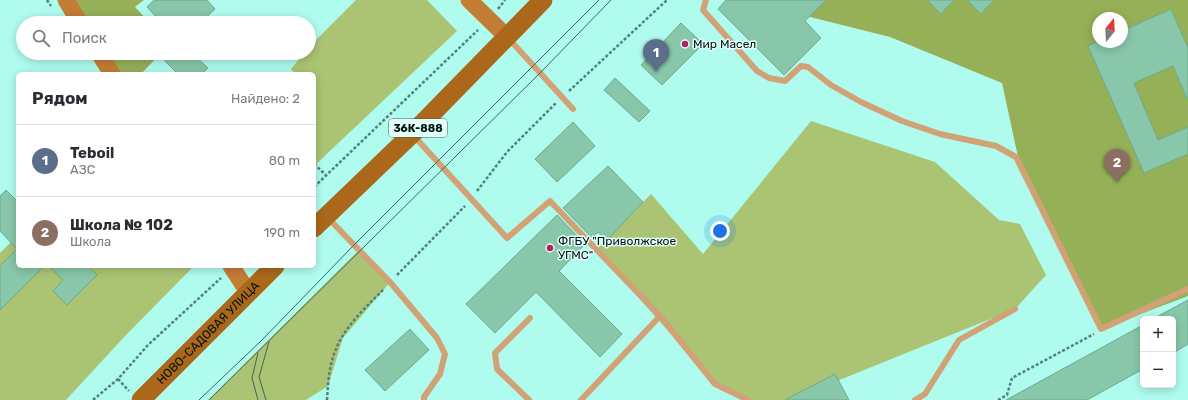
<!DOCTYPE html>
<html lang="ru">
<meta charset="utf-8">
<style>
:root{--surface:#fff;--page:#f7f7f7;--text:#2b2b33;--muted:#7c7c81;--line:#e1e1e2;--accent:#b45309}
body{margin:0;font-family:Rubik,sans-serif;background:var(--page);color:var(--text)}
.controls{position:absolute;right:12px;bottom:12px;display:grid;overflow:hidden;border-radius:6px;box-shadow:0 2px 10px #0003}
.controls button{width:36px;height:36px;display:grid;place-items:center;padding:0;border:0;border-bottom:1px solid var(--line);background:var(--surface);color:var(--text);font:20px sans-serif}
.compass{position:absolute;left:1092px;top:12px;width:36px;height:36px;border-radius:50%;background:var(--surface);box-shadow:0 2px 10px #0003;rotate:18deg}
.you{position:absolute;left:720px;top:231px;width:14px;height:14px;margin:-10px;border:3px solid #fff;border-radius:50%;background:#1a73e8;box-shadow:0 0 0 6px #1a73e833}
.badge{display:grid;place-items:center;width:26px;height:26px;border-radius:50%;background:var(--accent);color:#fff;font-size:13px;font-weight:700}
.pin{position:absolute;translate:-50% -33px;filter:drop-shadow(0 1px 2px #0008)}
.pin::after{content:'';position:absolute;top:21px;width:14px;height:12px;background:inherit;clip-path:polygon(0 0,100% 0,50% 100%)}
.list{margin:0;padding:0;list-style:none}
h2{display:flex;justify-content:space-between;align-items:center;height:52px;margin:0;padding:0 16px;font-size:17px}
h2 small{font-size:13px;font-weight:400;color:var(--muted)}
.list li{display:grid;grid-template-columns:26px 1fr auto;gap:12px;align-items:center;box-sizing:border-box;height:72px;padding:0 16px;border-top:1px solid var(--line)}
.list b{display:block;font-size:15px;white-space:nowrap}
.list p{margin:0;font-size:13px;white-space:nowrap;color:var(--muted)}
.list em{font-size:13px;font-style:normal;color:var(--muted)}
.icon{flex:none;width:22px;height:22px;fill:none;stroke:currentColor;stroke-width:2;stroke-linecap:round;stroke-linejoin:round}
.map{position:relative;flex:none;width:1188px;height:400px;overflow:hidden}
.search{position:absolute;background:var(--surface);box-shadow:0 2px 10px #0003;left:16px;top:16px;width:300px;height:44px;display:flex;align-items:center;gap:10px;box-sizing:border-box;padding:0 14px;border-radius:22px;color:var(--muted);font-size:15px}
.panel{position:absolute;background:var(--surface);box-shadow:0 2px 10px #0003;left:16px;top:72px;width:300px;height:196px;border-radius:6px}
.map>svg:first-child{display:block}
.green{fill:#aac474}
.forest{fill:#96b058;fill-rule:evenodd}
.building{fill:#88c7a9;stroke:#6caa8d}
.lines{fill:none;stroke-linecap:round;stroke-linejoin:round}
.path{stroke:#538079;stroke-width:2.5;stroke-dasharray:3 2;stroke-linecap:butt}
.lane{stroke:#d2a277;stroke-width:6}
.secondary{stroke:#c37d35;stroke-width:17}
.primary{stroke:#ab681a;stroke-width:19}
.tram{stroke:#3e655f;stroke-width:1}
.poi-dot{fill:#b2245b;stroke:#e2fffa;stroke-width:1.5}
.labels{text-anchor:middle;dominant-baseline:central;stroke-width:3;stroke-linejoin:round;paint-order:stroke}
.shield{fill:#e2fffa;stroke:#445956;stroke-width:1}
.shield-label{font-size:11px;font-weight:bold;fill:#00120f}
.poi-label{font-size:12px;fill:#00120f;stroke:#e2fffa;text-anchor:start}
.street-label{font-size:12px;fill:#00120f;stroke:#e2fffa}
</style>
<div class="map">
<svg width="1188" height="400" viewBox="0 0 1188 400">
<rect width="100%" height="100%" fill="#affcef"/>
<path class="green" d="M356 0H427L457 31 314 166V74H295L291 69 304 53H309V47Z
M811 121 935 162 999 220 1020 224 1046 275 1015 309 790 400H750L710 378 596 250 651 194 703 254Z
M18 235V266H194L126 335 66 400H0V253Z
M359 250 390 282 343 338 328 386 306 400H208Z"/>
<path class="forest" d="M66 0H144L135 7 150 23H80Z
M814 0H1188V296L1101 329 1020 166 1002 83 890 37 810 17ZM1098 18H1122V42H1098Z
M99 53H161L141 74H112Z"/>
<path class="building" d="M154 0H207L215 9 200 23H162L147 7Z
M726 0H826L805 21 821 38 784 75 718 9Z
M927 0H954L941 14Z
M967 0H994L981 14Z
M1171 9 1188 48V101L1173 66 1134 83 1158 140 1188 127V154L1144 173 1088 46 1096 42H1122V31Z
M681 23 703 44 662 85 641 65Z
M157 53H192L208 68 202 74H178Z
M615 78 650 111 639 122 604 90Z
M573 122 595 146 557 182 535 159Z
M608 166 643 202 606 241 598 232 592 238 563 208Z
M6 190 18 202V266H44L0 310V266L17 249 0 231V196Z
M557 215 585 244 559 271 622 334 600 357 536 292 495 333 466 304Z
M49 266H88L97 275 67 305 53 291 63 280Z
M1188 300V344L1173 353V319H1153Z
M1143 325V369L1087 400H1006Z
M410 329 429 350 385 391 365 370Z
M835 374 849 400H785Z"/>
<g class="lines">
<path class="path" d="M47 0 51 6
M498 9 505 0
M81 53 84 58
M569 91 667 0
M314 164 326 175
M314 187 478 30
M477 191 507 152 556 103
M397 275 465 206
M118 379 129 391
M93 400 118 379 148 345 221 278
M327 400C328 383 329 365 336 349 345 326 367 306 384 289
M998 400 1007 395 1012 378 1094 334"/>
<path class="lane" d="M706 0 703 10 757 71 769 78 785 81 801 66 808 67 831 85 861 102 902 121 940 134 996 146 1016 157 1101 329 1188 289
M509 39 573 109
M413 135 507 238 550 201 660 316 715 384 748 400
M327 217 390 282 437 338 445 354 440 374 424 397V400
M529 400 497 369 495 353 530 318
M581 400 660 316
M915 400 925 394 959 340 1015 309"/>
<path class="secondary" d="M66 0 80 23
M469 0 506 36
M99 53 112 74
M231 266 248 292"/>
<g class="primary">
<path d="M314 228 412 134 543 0"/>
<path id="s1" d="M141 400 275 266"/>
</g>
<path class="tram" d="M258 353 252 378 258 400
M199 400 262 340 354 245 599 0
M209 400 540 73 611 0
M266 400 259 377 269 342"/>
</g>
<g class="poi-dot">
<circle cx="685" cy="44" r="4"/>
<circle cx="550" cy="248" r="4"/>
</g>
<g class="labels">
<rect class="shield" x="389" y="119" width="58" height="18" rx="3"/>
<g class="shield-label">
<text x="418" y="128">36К-888</text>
</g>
<g class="poi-label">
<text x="693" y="44">Мир Масел</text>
<text x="558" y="241">ФГБУ "Приволжское<tspan x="558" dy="14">УГМС"</tspan></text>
</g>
<g class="street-label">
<text stroke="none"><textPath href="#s1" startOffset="95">НОВО-САДОВАЯ УЛИЦА</textPath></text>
</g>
</g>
</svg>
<div class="controls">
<button>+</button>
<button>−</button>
</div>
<svg class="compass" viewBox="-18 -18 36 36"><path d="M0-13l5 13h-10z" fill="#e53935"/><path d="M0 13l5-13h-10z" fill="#7c7c81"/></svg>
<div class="you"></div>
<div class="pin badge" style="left:656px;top:72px;background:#5c6f8a">1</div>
<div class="pin badge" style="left:1117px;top:182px;background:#8d6e63">2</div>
<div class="search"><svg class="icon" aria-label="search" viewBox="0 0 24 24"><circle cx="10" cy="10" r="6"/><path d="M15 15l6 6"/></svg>Поиск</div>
<section class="panel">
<h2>Рядом<small>Найдено: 2</small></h2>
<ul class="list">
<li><span class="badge" style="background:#5c6f8a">1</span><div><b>Teboil</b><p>АЗС</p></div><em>80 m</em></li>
<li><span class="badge" style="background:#8d6e63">2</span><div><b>Школа № 102</b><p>Школа</p></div><em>190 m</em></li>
</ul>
</section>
</div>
